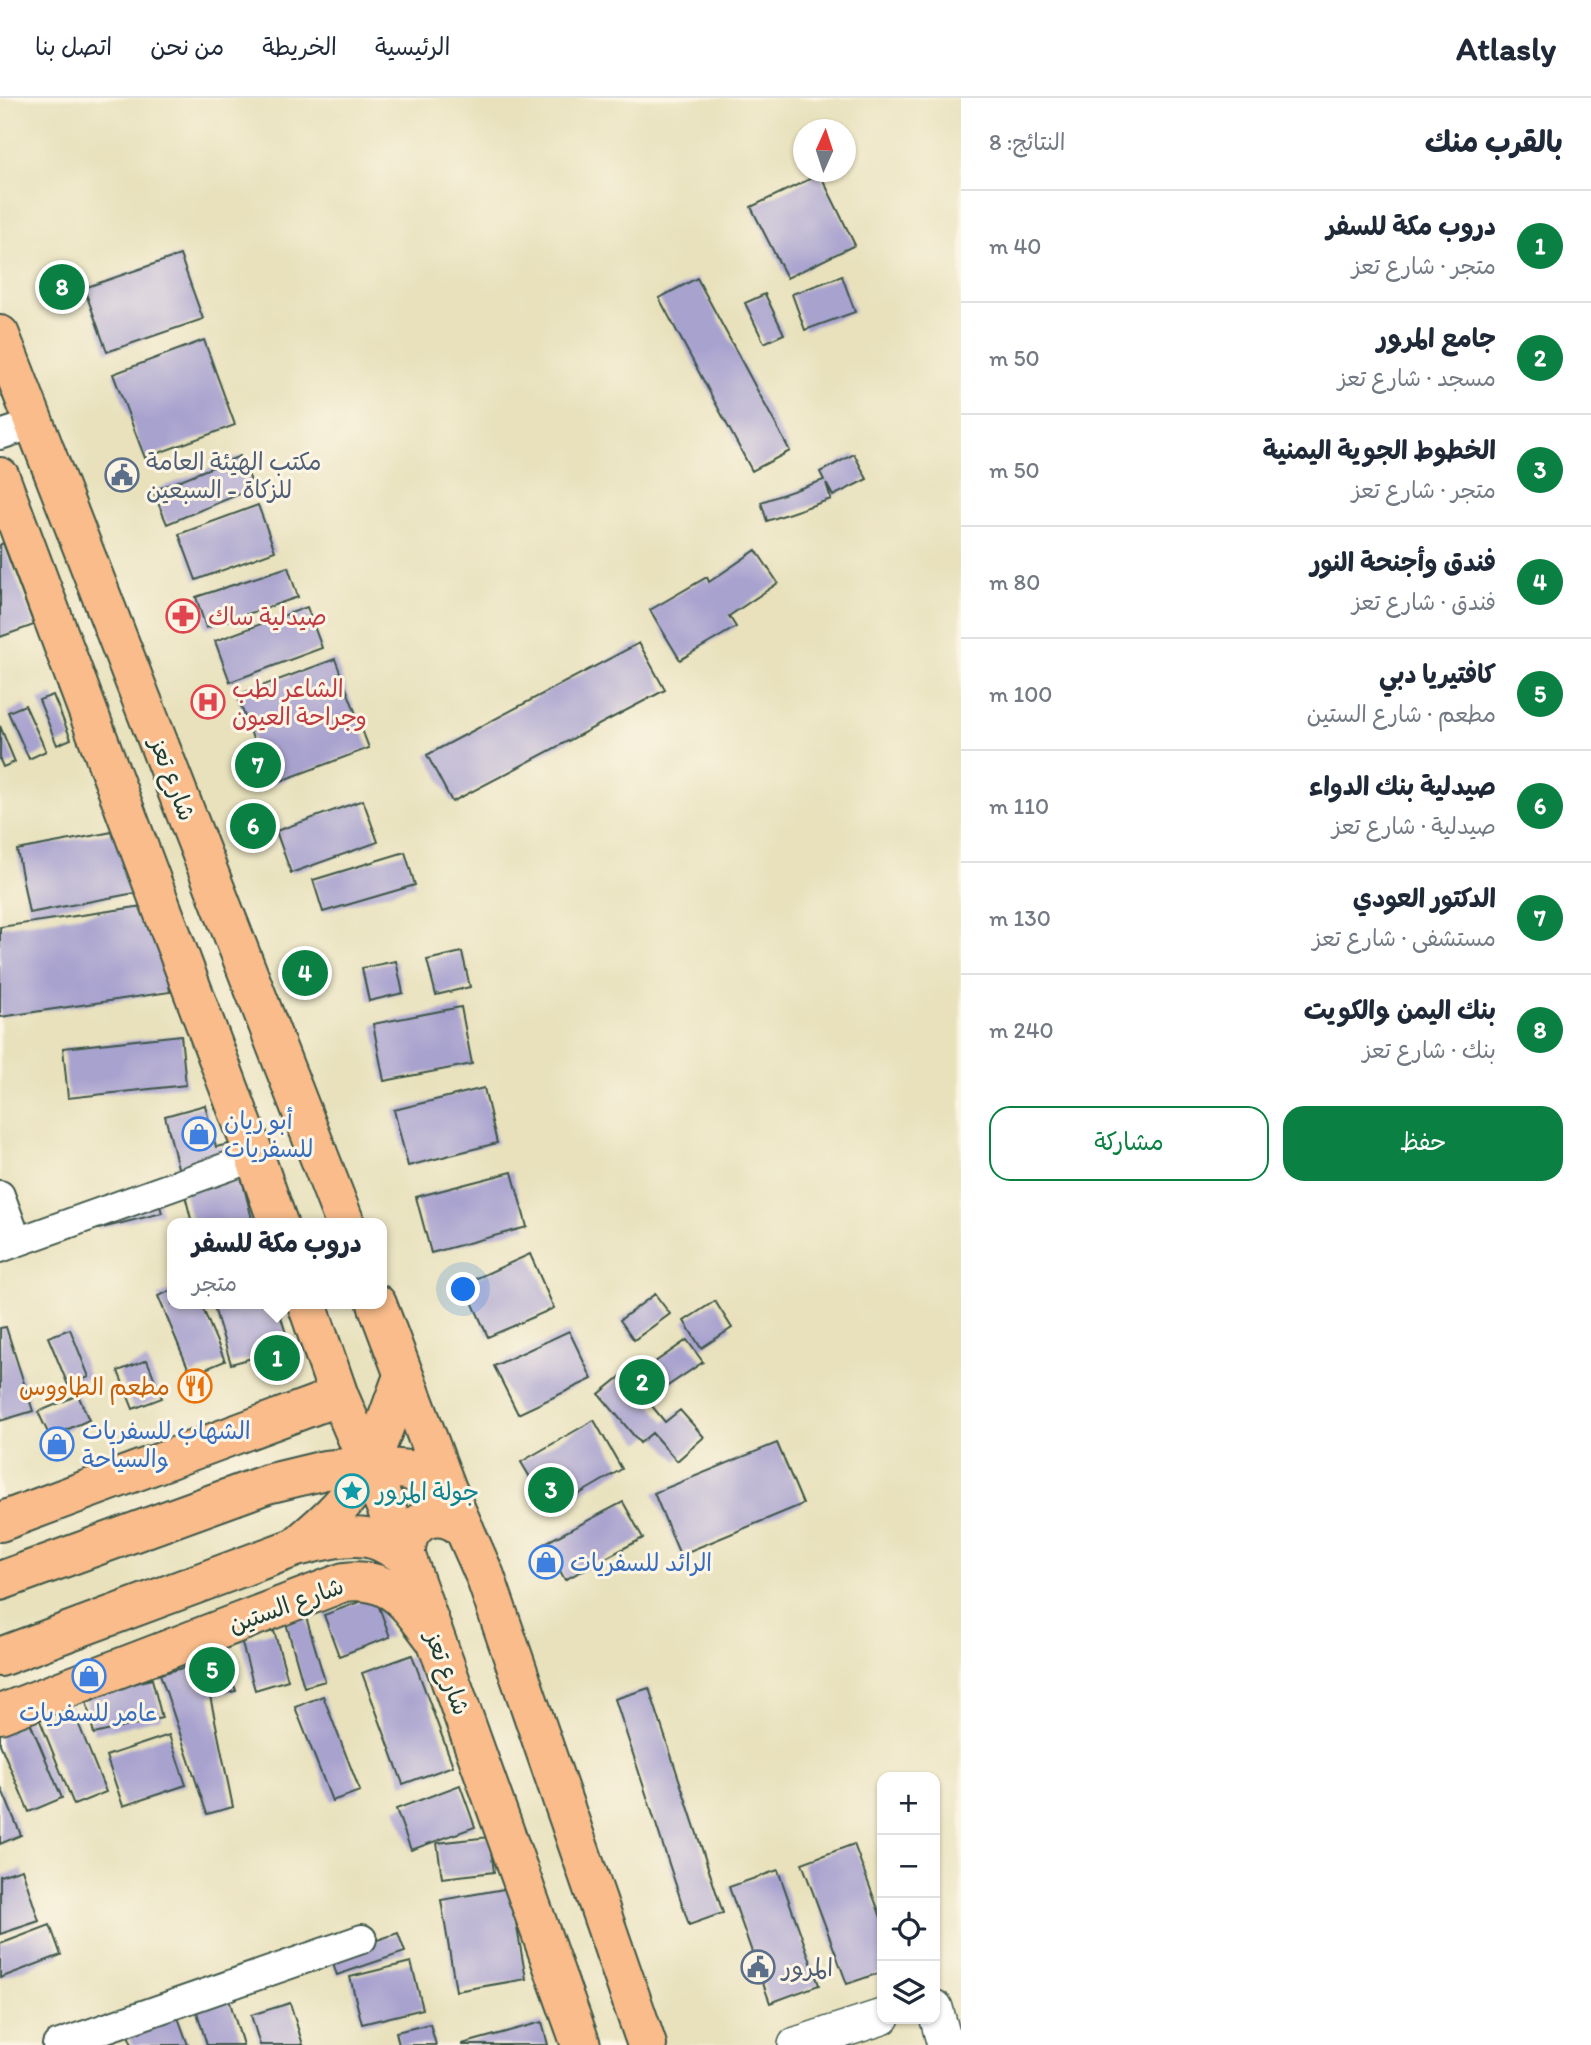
<!DOCTYPE html>
<html lang="ar">
<meta charset="utf-8">
<style>
:root{--surface:#fff;--page:#f2f2f3;--text:#1f2937;--muted:#747a83;--line:#e0e1e3;--accent:#0b8043}
body{margin:0;font-family:Itim,"Playpen Sans Arabic",sans-serif;background:var(--page);color:var(--text);direction:rtl}
.controls{position:absolute;right:21px;bottom:21px;display:grid;overflow:hidden;border-radius:14px;box-shadow:0 2px 5px #0004}
.controls button{width:63px;height:63px;display:grid;place-items:center;padding:0;border:0;border-bottom:2px solid var(--line);background:var(--surface);color:var(--text);font:35px sans-serif}
.compass{position:absolute;left:793px;top:21px;width:63px;height:63px;border-radius:50%;background:var(--surface);box-shadow:0 2px 5px #0004;rotate:3deg}
.you{position:absolute;left:464px;top:1192px;width:24px;height:24px;margin:-18px;border:5px solid #fff;border-radius:50%;background:#1a73e8;box-shadow:0 0 0 10px #1a73e833}
.badge{display:grid;place-items:center;width:46px;height:46px;border-radius:50%;background:var(--accent);color:#fff;font-size:23px;font-weight:700}
.pin{position:absolute;translate:-50% -50%;border:4px solid #fff;box-shadow:0 2px 7px #0006}
.popup{position:absolute;left:167px;top:1120px;width:220px;height:91px;box-sizing:border-box;display:grid;place-content:center;border-radius:14px;background:var(--surface);filter:drop-shadow(0 2px 5px #0005);font-size:23px;white-space:nowrap;color:var(--muted)}
.popup b{font-size:26px;color:var(--text)}
.popup::after{content:'';position:absolute;left:50%;top:100%;margin-left:-14px;border:14px solid transparent;border-top-color:var(--surface)}
.list{margin:0;padding:0;list-style:none}
h2{display:flex;justify-content:space-between;align-items:center;height:91px;margin:0;padding:0 28px;font-size:30px}
h2 small{font-size:23px;font-weight:400;color:var(--muted)}
.list li{display:grid;grid-template-columns:46px 1fr auto;gap:21px;align-items:center;box-sizing:border-box;height:112px;padding:0 28px;border-top:2px solid var(--line)}
.list b{display:block;font-size:26px;white-space:nowrap}
.list p{margin:0;font-size:23px;white-space:nowrap;color:var(--muted)}
.list em{font-size:23px;font-style:normal;color:var(--muted)}
.actions{display:flex;gap:14px;padding:21px 28px}
.actions a{flex:1;padding:16px 0;border:2px solid var(--accent);border-radius:21px;text-align:center;font-size:24px;color:var(--accent)}
.actions .main{background:var(--accent);color:#fff}
.icon{flex:none;width:38px;height:38px;fill:none;stroke:currentColor;stroke-width:2;stroke-linecap:round;stroke-linejoin:round}
.map{position:relative;flex:none;width:961px;height:1947px;overflow:hidden;direction:ltr}
header{display:flex;align-items:center;gap:42px;box-sizing:border-box;height:98px;padding:0 35px;background:var(--surface);border-bottom:2px solid var(--line)}
header strong{font-size:33px}
nav{display:flex;gap:38px;margin-inline-start:auto;font-size:24px}
main{display:flex}
aside{flex:1;background:var(--surface)}
.map>svg:first-child{display:block}
.building{fill:#a8a2cf}
.lines{fill:none;stroke-linecap:round;stroke-linejoin:round}
.minor-casing{stroke:#3d5648;stroke-width:32}
.tertiary-casing{stroke:#3d5648;stroke-width:38}
.primary-casing{stroke:#3d5648;stroke-width:42}
.trunk-casing{stroke:#3d5648;stroke-width:42}
.minor{stroke:#fff;stroke-width:28}
.tertiary{stroke:#fff;stroke-width:35}
.primary{stroke:#f9bc8a;stroke-width:38}
.trunk{stroke:#f9bc8a;stroke-width:38}
.labels{text-anchor:middle;dominant-baseline:central;stroke-width:6;stroke-linejoin:round;paint-order:stroke}
.service-label{font-size:24px;fill:#4e5e75;stroke:#fcf5e5;text-anchor:start}
.health-label{font-size:24px;fill:#be3a42;stroke:#fcf5e5;text-anchor:start}
.street-label{font-size:24px;fill:#1f3d34;stroke:#fcf5e5}
.shop-label{font-size:24px;fill:#366cbe;stroke:#fcf5e5;text-anchor:start}
.food-label{font-size:24px;fill:#c56008;stroke:#fcf5e5;text-anchor:end}
.culture-label{font-size:24px;fill:#0d838f;stroke:#fcf5e5;text-anchor:start}
</style>
<header>
<strong>Atlasly</strong>
<nav><a>الرئيسية</a><a>الخريطة</a><a>من نحن</a><a>اتصل بنا</a></nav>
</header>
<main>
<aside>
<h2>بالقرب منك<small>النتائج: 8</small></h2>
<ul class="list">
<li><span class="badge">1</span><div><b>دروب مكة للسفر</b><p>متجر · شارع تعز</p></div><em>40 m</em></li>
<li><span class="badge">2</span><div><b>جامع المرور</b><p>مسجد · شارع تعز</p></div><em>50 m</em></li>
<li><span class="badge">3</span><div><b>الخطوط الجوية اليمنية</b><p>متجر · شارع تعز</p></div><em>50 m</em></li>
<li><span class="badge">4</span><div><b>فندق وأجنحة النور</b><p>فندق · شارع تعز</p></div><em>80 m</em></li>
<li><span class="badge">5</span><div><b>كافتيريا دبي</b><p>مطعم · شارع الستين</p></div><em>100 m</em></li>
<li><span class="badge">6</span><div><b>صيدلية بنك الدواء</b><p>صيدلية · شارع تعز</p></div><em>110 m</em></li>
<li><span class="badge">7</span><div><b>الدكتور العودي</b><p>مستشفى · شارع تعز</p></div><em>130 m</em></li>
<li><span class="badge">8</span><div><b>بنك اليمن والكويت</b><p>بنك · شارع تعز</p></div><em>240 m</em></li>
</ul>
<div class="actions"><a class="main">حفظ</a><a>مشاركة</a></div>
</aside>
<div class="map">
<svg width="961" height="1947" viewBox="0 0 961 1947">
<rect width="100%" height="100%" fill="#fcf5e5"/>
<filter id="ink" filterUnits="userSpaceOnUse"><feTurbulence type="fractalNoise" baseFrequency=".0143" numOctaves="2"/><feDisplacementMap in="SourceGraphic" scale="14" xChannelSelector="R" yChannelSelector="G"/><feConvolveMatrix kernelMatrix="1 2 1 2 8 2 1 2 1" color-interpolation-filters="sRGB"/></filter>
<filter id="wash" filterUnits="userSpaceOnUse"><feTurbulence type="fractalNoise" baseFrequency=".00686" numOctaves="4" result="noise"/><feDisplacementMap in="SourceGraphic" scale="28" xChannelSelector="R" yChannelSelector="G"/><feGaussianBlur stdDeviation="1.57" result="paint"/><feColorMatrix in="noise" values="0 0 0 0 0 0 0 0 0 0 0 0 0 0 0 0 0 1.4 0 .05"/><feComposite in="paint" operator="in"/></filter>
<g filter="url(#wash)">
<rect width="100%" height="100%" fill="#e8e1bc"/>
<g id="blocks">
<path class="building" d="M820 76 855 147 787 180 751 109Z
M180 157 203 221 107 254 84 190Z
M842 178 855 214 805 232 792 196Z
M697 180 790 353 752 373 659 200Z
M765 196 784 236 764 245 745 205Z
M204 242 235 327 145 360 113 276Z
M854 356 867 381 833 398 826 385 831 401 767 423 761 404 824 382 820 374Z
M240 358 254 390 167 426 153 393Z
M258 407 275 453 196 482 179 436Z
M3 445 34 527 0 539V447Z
M756 452 778 485 729 518 736 529 680 562 650 512 707 479 709 484Z
M288 469 298 499 206 530 196 499Z
M307 509 322 550 230 584 215 543Z
M639 545 665 592 452 704 427 657Z
M335 561 369 650 270 687 237 597Z
M53 597 71 641 57 647 39 602Z
M25 607 46 653 29 661 8 614Z
M0 628 15 664 3 669 0 662Z
M363 702 378 744 291 775 276 733Z
M123 732 135 795 29 815 17 752Z
M405 754 415 787 323 814 313 782Z
M157 806 170 894 0 919V829Z
M462 854 470 889 436 897 427 862Z
M396 863 403 895 369 903 362 870Z
M461 909 472 966 384 983 373 926Z
M181 937 186 987 68 1000 63 950Z
M484 990 497 1045 408 1068 394 1012Z
M205 1007 216 1049 233 1045 253 1125H192L165 1018Z
M512 1074 527 1129 431 1155 416 1099Z
M156 1094 162 1115 98 1131 92 1110Z
M530 1156 554 1210 488 1239 464 1186Z
M172 1192V1206H201L225 1263 191 1277 158 1198Z
M655 1196 670 1216 634 1242 620 1222Z
M715 1203 732 1230 701 1250 684 1223Z
M213 1206H277L290 1249 231 1266Z
M6 1229 33 1313 0 1323V1230Z
M70 1231 89 1279 68 1287 48 1239Z
M569 1233 592 1281 518 1316 494 1268Z
M687 1242 703 1264 647 1302 665 1324 680 1312 704 1339 677 1363 652 1335 640 1345 599 1296 625 1275 645 1299 632 1280Z
M147 1262 162 1300 133 1311 118 1273Z
M78 1297 89 1322 50 1339 38 1314Z
M594 1322 622 1371 550 1413 521 1364Z
M777 1345 803 1406 680 1457 654 1395Z
M623 1404 643 1440 565 1482 545 1445Z
M375 1498 390 1539 339 1558 324 1517Z
M306 1519 325 1583 304 1589 286 1525Z
M274 1533 288 1582 255 1592 241 1542Z
M412 1557 453 1668 403 1686 362 1575Z
M225 1559 236 1593 210 1598 233 1709 207 1716 160 1576Z
M152 1581 162 1620 94 1636 85 1598Z
M649 1590 723 1815 689 1827 615 1601Z
M323 1598 360 1693 332 1703 295 1609Z
M71 1607 106 1694 74 1707 39 1620Z
M27 1617 62 1700 29 1714 0 1646V1628Z
M169 1637 186 1687 123 1708 106 1658Z
M0 1687 21 1737 0 1746Z
M460 1687 475 1729 411 1752 396 1711Z
M489 1739 494 1774 442 1780 437 1745Z
M854 1746 882 1822V1874L847 1886 802 1765Z
M22 1771 39 1823 0 1836V1778Z
M778 1772 819 1887 770 1905 729 1789Z
M510 1790 526 1881 456 1893 441 1802Z
M50 1827 61 1857 0 1880V1846Z
M398 1835 405 1854 337 1877 330 1858Z
M411 1864 423 1911 362 1926 350 1879Z
M229 1901 243 1947H207L196 1911Z
M290 1905 303 1947H260L251 1917Z
M175 1911 188 1947H132L125 1929Z
M542 1924 548 1947H462V1946Z
M430 1926 436 1947H399L396 1934Z"/>
</g>
</g>
<g filter="url(#ink)">
<use href="#blocks" fill-opacity="0" stroke="#3d5648" stroke-width="2"/>
<g class="lines">
<defs>
<path id="minor" d="M0 337 34 326
M0 1097 17 1143
M0 1150 255 1059
M57 1947 362 1841"/>
<path id="tertiary" d="M935 1910 945 1947
M796 1947 882 1919"/>
<path id="primary" d="M0 237 345 1125
M0 379 255 1059 278 1125
M307 1206 339 1298 369 1368
M377 1206 448 1394
M0 1424 339 1298
M0 1616 344 1484C392 1478 407 1505 433 1539"/>
<path id="trunk" d="M369 1368 406 1458 581 1947
M296 1449C316 1431 338 1414 353 1392 377 1358 388 1317 403 1278
M406 1458C404 1421 440 1407 465 1432
M0 1483 267 1386 325 1372 369 1368 408 1372 429 1381 448 1394 485 1478 647 1947
M0 1559 296 1449C322 1443 355 1433 381 1444 389 1448 398 1453 406 1458"/>
</defs>
<use href="#minor" class="minor-casing"/>
<use href="#tertiary" class="tertiary-casing"/>
<use href="#primary" class="primary-casing"/>
<use href="#trunk" class="trunk-casing"/>
<use href="#minor" class="minor"/>
<use href="#tertiary" class="tertiary"/>
<use href="#primary" class="primary"/>
<use href="#trunk" class="trunk"/>
</g>
</g>
<defs>
<symbol id="civic-ring" viewBox="-11 -11 22 22"><circle r="9.5" fill="#fcf5e5" stroke="#5c6f8a" stroke-width="1.5"/><path d="M-.6-6.5H3V-4.5H.6V-3L4-1V1h2V6H-6V1h2V-1L-.6-3ZM-1.2 2.5V6h2.4V2.5Z" fill="#5c6f8a"/></symbol>
<symbol id="pharmacy-ring" viewBox="-11 -11 22 22"><circle r="9.5" fill="#fcf5e5" stroke="#e0444e" stroke-width="1.5"/><path d="M-2-6h4v4h4v4h-4v4h-4v-4h-4v-4h4Z" fill="#e0444e"/></symbol>
<symbol id="hospital-ring" viewBox="-11 -11 22 22"><circle r="9.5" fill="#fcf5e5" stroke="#e0444e" stroke-width="1.5"/><path d="M-5-5h3v3.5h4V-5h3V5h-3V1.5h-4V5h-3Z" fill="#e0444e"/></symbol>
<symbol id="shop-ring" viewBox="-11 -11 22 22"><circle r="9.5" fill="#fcf5e5" stroke="#3f7fe0" stroke-width="1.5"/><path d="M-5-2.5h2.3a2.7 3.5 0 0 1 5.4 0H5L5.5 6h-11ZM-1.5-2.5h3a1.5 2.3 0 0 0-3 0Z" fill="#3f7fe0"/></symbol>
<symbol id="restaurant-ring" viewBox="-11 -11 22 22"><circle r="9.5" fill="#fcf5e5" stroke="#e8710a" stroke-width="1.5"/><path d="M-5-6h1v4h1v-4h1v4h1v-4h1v5L-1.5 .5V6h-2V.5L-5-1ZM5-6V6H3V1.5H1.5Q1.5-4 5-6Z" fill="#e8710a"/></symbol>
<symbol id="sight-ring" viewBox="-11 -11 22 22"><circle r="9.5" fill="#fcf5e5" stroke="#0f9aa8" stroke-width="1.5"/><path d="M0-6L1.8-2.2L6-1.7L2.9 1.2L3.7 5.4L0 3.3L-3.7 5.4L-2.9 1.2L-6-1.7L-1.8-2.2Z" fill="#0f9aa8"/></symbol>
</defs>
<g fill-rule="evenodd">
<use href="#civic-ring" x="103" y="358" width="38" height="38"/>
<use href="#pharmacy-ring" x="164" y="499" width="38" height="38"/>
<use href="#hospital-ring" x="189" y="585" width="38" height="38"/>
<use href="#shop-ring" x="180" y="1017" width="38" height="38"/>
<use href="#restaurant-ring" x="176" y="1269" width="38" height="38"/>
<use href="#shop-ring" x="38" y="1327" width="38" height="38"/>
<use href="#sight-ring" x="333" y="1374" width="38" height="38"/>
<use href="#shop-ring" x="527" y="1445" width="38" height="38"/>
<use href="#shop-ring" x="70" y="1559" width="38" height="38"/>
<use href="#civic-ring" x="739" y="1850" width="38" height="38"/>
</g>
<g class="labels">
<g class="service-label">
<text x="146" y="363">مكتب الهيئة العامة<tspan x="146" dy="28">للزكاة - السبعين</tspan></text>
<text x="782" y="1869">المرور</text>
</g>
<g class="health-label">
<text x="208" y="518">صيدلية ساك</text>
<text x="232" y="590">الشاعر لطب<tspan x="232" dy="28">وجراحة العيون</tspan></text>
</g>
<g class="street-label">
<text transform="translate(173 681) rotate(69)">شارع تعز</text>
<text transform="translate(286 1507) rotate(-20)">شارع الستين</text>
<text transform="translate(448 1575) rotate(70)">شارع تعز</text>
</g>
<g class="shop-label">
<text x="224" y="1022">أبو ريان<tspan x="224" dy="28">للسفريات</tspan></text>
<text x="82" y="1332">الشهاب للسفريات<tspan x="82" dy="28">والسياحة</tspan></text>
<text x="570" y="1464">الرائد للسفريات</text>
<text x="89" y="1614" text-anchor="middle">عامر للسفريات</text>
</g>
<g class="food-label">
<text x="170" y="1288">مطعم الطاووس</text>
</g>
<g class="culture-label">
<text x="376" y="1393">جولة المرور</text>
</g>
</g>
</svg>
<div class="controls">
<button>+</button>
<button>−</button>
<button><svg class="icon" aria-label="locate" viewBox="0 0 24 24"><circle cx="12" cy="12" r="6"/><path d="M12 2v4M12 18v4M2 12h4M18 12h4"/></svg></button>
<button><svg class="icon" aria-label="layers" viewBox="0 0 24 24"><path d="M12 4l9 5-9 5-9-5zM3 14l9 5 9-5"/></svg></button>
</div>
<svg class="compass" viewBox="-18 -18 36 36"><path d="M0-13l5 13h-10z" fill="#e53935"/><path d="M0 13l5-13h-10z" fill="#747a83"/></svg>
<div class="you"></div>
<div class="pin badge" style="left:277px;top:1260px">1</div>
<div class="popup"><b>دروب مكة للسفر</b>متجر</div>
<div class="pin badge" style="left:642px;top:1284px">2</div>
<div class="pin badge" style="left:551px;top:1392px">3</div>
<div class="pin badge" style="left:305px;top:875px">4</div>
<div class="pin badge" style="left:212px;top:1572px">5</div>
<div class="pin badge" style="left:253px;top:728px">6</div>
<div class="pin badge" style="left:258px;top:667px">7</div>
<div class="pin badge" style="left:62px;top:189px">8</div>
</div>
</main>
